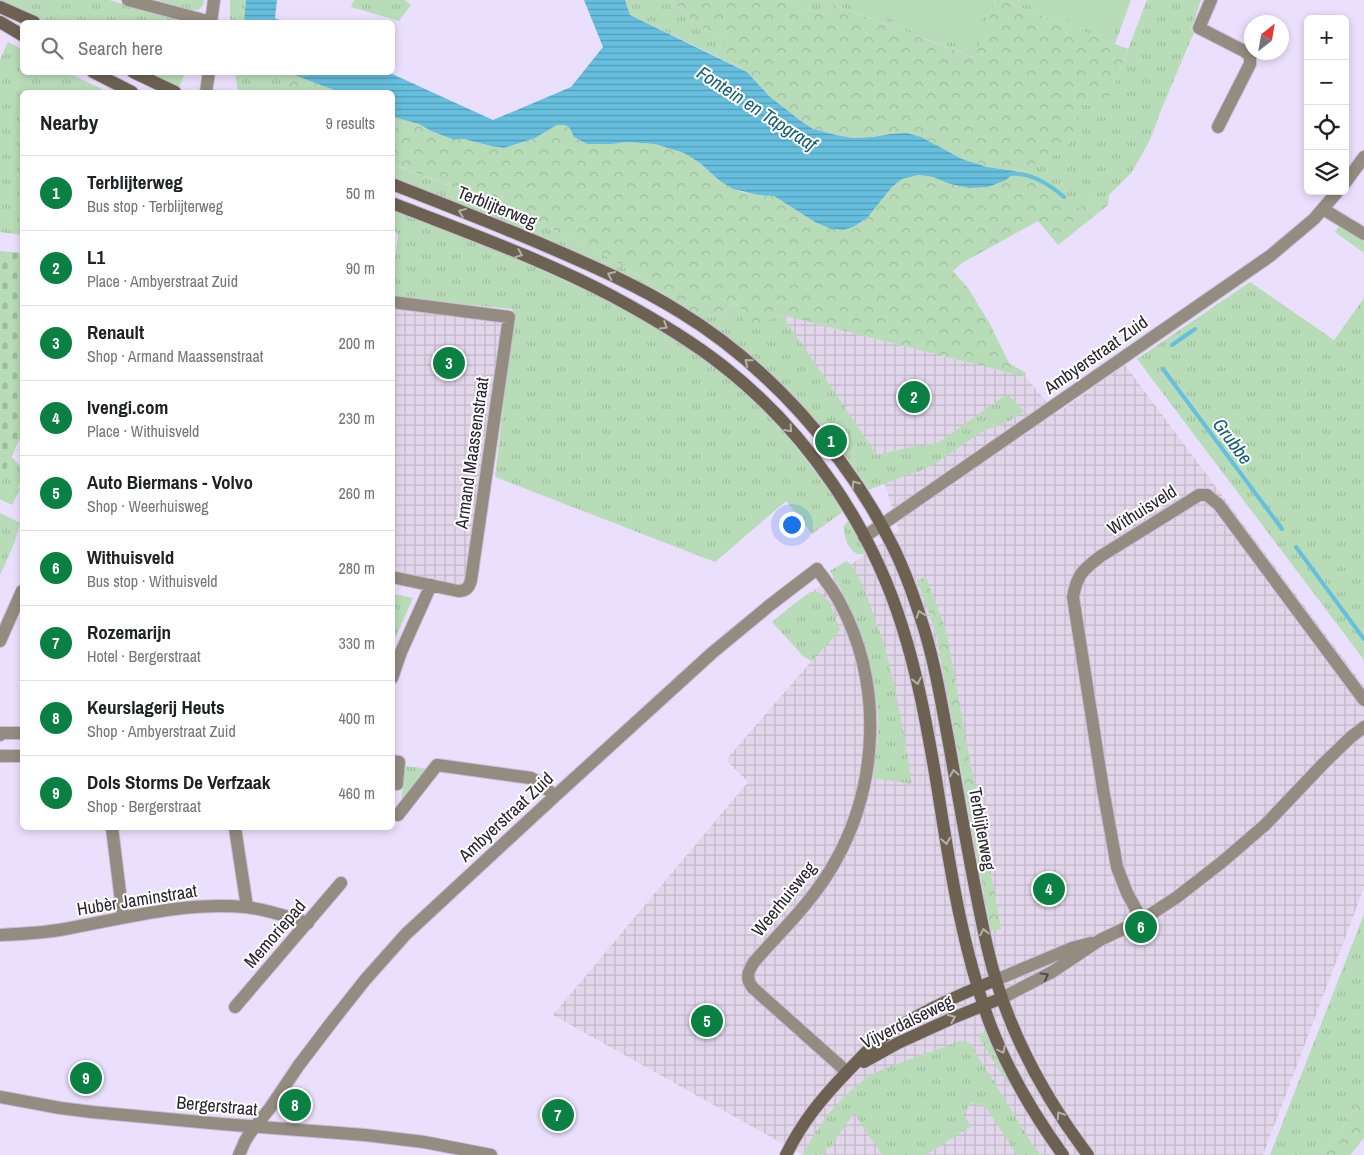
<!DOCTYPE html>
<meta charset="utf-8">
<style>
:root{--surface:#fff;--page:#f2f2f2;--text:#202124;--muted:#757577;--line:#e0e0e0;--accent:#0b8043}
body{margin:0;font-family:"Archivo Narrow",sans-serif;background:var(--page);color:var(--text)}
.controls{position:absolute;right:15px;top:15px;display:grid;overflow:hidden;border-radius:8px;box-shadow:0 2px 8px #0003}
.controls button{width:45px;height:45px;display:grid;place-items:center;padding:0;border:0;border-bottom:1px solid var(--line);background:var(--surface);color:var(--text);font:25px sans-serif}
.compass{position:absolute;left:1244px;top:15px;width:45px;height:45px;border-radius:50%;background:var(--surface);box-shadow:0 2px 8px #0003;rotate:31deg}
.you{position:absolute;left:791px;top:524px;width:18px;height:18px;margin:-12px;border:4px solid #fff;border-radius:50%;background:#1a73e8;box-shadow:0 0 0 8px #1a73e833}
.badge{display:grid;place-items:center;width:32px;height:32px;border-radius:50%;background:var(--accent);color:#fff;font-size:16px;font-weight:700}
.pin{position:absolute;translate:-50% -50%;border:2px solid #fff;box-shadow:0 1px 5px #0006}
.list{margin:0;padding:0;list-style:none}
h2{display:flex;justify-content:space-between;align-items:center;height:65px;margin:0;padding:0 20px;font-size:21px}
h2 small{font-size:16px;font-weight:400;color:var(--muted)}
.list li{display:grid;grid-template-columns:32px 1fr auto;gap:15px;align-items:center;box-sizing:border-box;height:75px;padding:0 20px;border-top:1px solid var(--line)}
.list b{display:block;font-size:19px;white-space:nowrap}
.list p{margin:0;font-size:16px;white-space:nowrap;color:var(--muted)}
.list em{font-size:16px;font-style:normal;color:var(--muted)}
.icon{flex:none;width:28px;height:28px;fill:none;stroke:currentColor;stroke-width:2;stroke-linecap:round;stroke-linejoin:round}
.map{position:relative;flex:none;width:1364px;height:1155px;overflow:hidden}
.search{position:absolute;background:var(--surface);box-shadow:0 2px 8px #0003;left:20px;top:20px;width:375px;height:55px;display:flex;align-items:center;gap:12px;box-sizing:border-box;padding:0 18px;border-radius:8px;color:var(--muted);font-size:19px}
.panel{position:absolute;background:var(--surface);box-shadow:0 2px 8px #0003;left:20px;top:90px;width:375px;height:740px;border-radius:8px}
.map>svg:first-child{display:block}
</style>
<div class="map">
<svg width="1364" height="1155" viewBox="0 0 1364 1155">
<defs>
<pattern id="industrial-grid" width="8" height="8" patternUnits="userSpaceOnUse" patternTransform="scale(1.25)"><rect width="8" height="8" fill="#e2d6ea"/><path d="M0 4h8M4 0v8" fill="none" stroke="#c2b8c9"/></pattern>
<pattern id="grass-tufts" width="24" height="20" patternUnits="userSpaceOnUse" patternTransform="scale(1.25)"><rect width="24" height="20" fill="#b8dcb8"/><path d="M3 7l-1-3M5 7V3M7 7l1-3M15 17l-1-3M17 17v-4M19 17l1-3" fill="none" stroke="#9ebd9e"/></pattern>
<pattern id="forest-crowns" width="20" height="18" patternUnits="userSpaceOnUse" patternTransform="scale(1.25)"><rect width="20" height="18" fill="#b8dcb8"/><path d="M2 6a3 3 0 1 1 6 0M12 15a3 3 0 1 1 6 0" fill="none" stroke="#9ebd9e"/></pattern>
<pattern id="cemetery-stones" width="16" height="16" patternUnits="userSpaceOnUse" patternTransform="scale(1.25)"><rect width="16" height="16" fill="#b8dcb8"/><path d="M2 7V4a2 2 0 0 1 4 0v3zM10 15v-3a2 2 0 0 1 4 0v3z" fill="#9ebd9e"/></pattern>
<pattern id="water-rules" width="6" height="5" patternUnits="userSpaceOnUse" patternTransform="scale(1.25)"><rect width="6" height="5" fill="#66bfde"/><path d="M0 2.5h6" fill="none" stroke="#549bb4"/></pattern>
</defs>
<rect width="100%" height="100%" fill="#eadffc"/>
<path fill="url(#industrial-grid)" d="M393 307 505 321 467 578 464 584 457 585 393 571Z
M782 315 1026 377 1056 414 1125 365 1364 686V888L1263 1155H803L553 1015 748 782 726 760 821 650 791 606 899 531 876 455Z"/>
<path fill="url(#grass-tufts)" d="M0 0H109L186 22H46L0 2Z
M157 0H204L203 5 199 10H187Z
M230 0H246L244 22H230Z
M354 0H404L411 5 399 21 351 7Z
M625 0H672L693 21 705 30 724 36 716 56 630 15Z
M784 0H995L976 58 832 4 826 16Z
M1002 0H1131L1115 44Z
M1147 0H1201L1191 29 1195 30 1161 110 1150 140 1132 172 1109 195 1089 201 1073 212 1016 171 1060 153 1077 104 1097 105 1105 109Z
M8 42 22 49V72L68 73 108 92H22V235L0 232V60Z
M289 72 295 75 285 92H238L235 73Z
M146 73H185L179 87Z
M392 164 512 211 590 246 649 283 699 321 716 315 740 303 747 328 782 315 877 455 906 448 938 443 1007 394 1024 411 1009 421 981 432 938 462 920 471 909 474 869 490 832 437 827 439 699 321 393 178Z
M392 208 518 259 593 293 656 325 688 346 744 391 770 415 824 482 844 511 812 534 786 501 715 562 495 477 514 313 512 309 398 298 393 296V274L398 236 393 226Z
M1339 226 1364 241V253L1335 232Z
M1250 282 1334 340 1364 298V660L1137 359Z
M7 452 22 468 21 479 18 488 20 489 12 505 0 499V466Z
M0 513 20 523 14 544 0 575Z
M849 520 867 553C852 560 843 538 844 526Z
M846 561C855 565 863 587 867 597 873 614 880 631 885 648 897 693 905 738 912 784L873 778C876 757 879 737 878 716 874 665 858 614 830 571Z
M810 592H818L829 601 840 630 812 661 804 657 772 622 789 608Z
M393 594 413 598 393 643 392 594Z
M406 766 429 769 401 801Z
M1364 914V1095L1322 1155H1270Z
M981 1033H987L1017 1095 998 1069 981 1041 979 1036Z
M960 1041 970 1043 1032 1144 1041 1155H1017L985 1106 980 1107 977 1103 973 1102 969 1105 967 1111 962 1112 971 1126 926 1155H882L854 1113 829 1149 827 1147 824 1155H803C817 1125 839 1098 866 1078 878 1070 892 1066 905 1061 924 1054 942 1048 960 1041Z"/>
<path fill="url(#forest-crowns)" d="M672 0H784L826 16 832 4 975 58 995 0H1002L1128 49 1105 110 1097 105 1077 104 1080 133 1060 153 1017 171 1047 183 1064 195 1073 211 1089 201 1109 195 1108 205 1058 245 1038 221 962 263 953 271 968 288 990 324 1009 363 1026 373V377L782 315 747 329 739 303 716 315 699 321 649 283 590 246 512 211 393 164 392 116 419 124 431 131 452 139H464L491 146 504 148 535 138 557 125H564L569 127 574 137 587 144H612L626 142 655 144 684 153 700 163 720 181 741 192 774 196 815 222 881 201 892 187 902 179 919 175 933 177 950 184 969 188 988 187 1016 171 987 167 962 159 941 149 890 134 873 137 854 138 836 135 813 129 801 121 769 96 747 72 716 56 724 36 705 30 693 21Z
M295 75 339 92H285Z
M926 577 946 630 1001 929 991 931 936 633 917 580Z
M1364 1095V1138L1350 1155H1322Z"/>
<path fill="url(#cemetery-stones)" d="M0 251 22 253V434L0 482Z"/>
<path fill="#b8dcb8" d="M850 0H989L971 49 849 4Z
M1021 0H1127L1113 37 1020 2Z"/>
<path fill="url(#water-rules)" d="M246 0H277L275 18 283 22H244Z
M584 0H625L630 15 747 72 769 96 801 121 813 129 836 135 854 138 873 137 890 134 907 133 921 137 962 159 987 167 1016 171 1006 180 988 187 969 188 950 184 933 177 919 175 902 179 892 187 867 218 853 227 843 230 829 228 815 222 774 196 759 195 733 189 720 181 700 163 684 153 655 144 626 142 612 144H587L574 137 569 127 564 125H557L535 138 504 148 491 146 464 139H452L431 131 419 124 394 117 393 116 392 92H339L289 73H390L493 120 571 87 603 47Z"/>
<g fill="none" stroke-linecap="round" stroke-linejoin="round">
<path stroke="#66bfde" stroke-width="4" d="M1010 174C1030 172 1049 184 1064 197
M1172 345 1195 329
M1163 369 1282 529
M1296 547 1364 639"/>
<g stroke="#c7bdd7" stroke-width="14">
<path id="minor" d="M128 0 211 22
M1211 0 1199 28 1244 51 1250 56V64L1218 127
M211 22 214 0
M206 92 209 72
M1323 209 1364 234
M392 302 509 317 471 580C469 588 466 591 458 591L392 577
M392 678 401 652 431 585
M0 735V733H22
M0 756H22
M392 761 399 762 397 784H392
M398 815 437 765 531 778 537 781 555 796
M112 828 123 917
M235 828 247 907
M1142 920 1127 893 1117 867 1103 789 1073 597C1077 574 1083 570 1101 556L1199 495H1207L1219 505 1364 700
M0 935C21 934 43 933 65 929 126 918 183 902 245 907 267 909 288 917 308 923
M996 980 1072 948 1091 943
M1002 998 1052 972 1100 940 1142 920 1177 897 1222 862 1265 825 1324 763 1351 737 1364 727
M235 1007 341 883
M239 1155 245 1141 250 1133 270 1108 299 1065 331 1023 365 980 406 934 555 796 712 653 770 605 817 569C825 580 834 591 840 603 883 683 879 784 835 862 814 900 782 930 754 962 748 971 745 979 753 988L847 1072"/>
</g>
<g stroke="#c7bdd7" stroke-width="14">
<path id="tertiary" d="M1345 183 1364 157
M864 537 1270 256 1314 219 1338 191
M0 641 22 591
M0 1097 60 1108 92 1112 222 1124 365 1135 424 1142 491 1155"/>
</g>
<g stroke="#c7bdd7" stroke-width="14">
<path id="secondary" d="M0 7 34 22
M0 22 22 35
M93 72 132 92
M133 72 175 92
M392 184C446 205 500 226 553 249 597 268 640 287 680 312 766 364 846 453 891 543 903 566 912 591 920 616 934 657 941 701 949 744 961 811 972 879 987 946 1004 1022 1041 1093 1088 1155
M392 203C466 232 542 259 612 296 651 317 689 339 723 366 806 431 871 526 902 626 918 676 927 727 936 779 949 861 961 945 990 1024 1008 1071 1034 1115 1063 1155
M864 1062 898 1043 955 1017 1002 998
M786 1155C802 1122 822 1098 847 1072 860 1059 871 1045 886 1035 920 1012 958 995 996 980"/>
</g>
<use href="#minor" stroke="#948b81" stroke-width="12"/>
<use href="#tertiary" stroke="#948b81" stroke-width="12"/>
<use href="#secondary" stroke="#6d6152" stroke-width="12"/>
</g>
<defs><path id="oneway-chevron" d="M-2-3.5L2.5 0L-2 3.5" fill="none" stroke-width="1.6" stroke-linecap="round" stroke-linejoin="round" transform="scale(1.25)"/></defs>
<g stroke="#b6b0a8">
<use href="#oneway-chevron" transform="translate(462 212) rotate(-158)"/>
<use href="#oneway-chevron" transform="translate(519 254) rotate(22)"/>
<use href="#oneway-chevron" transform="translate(611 275) rotate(-155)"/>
<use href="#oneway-chevron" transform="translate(664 326) rotate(32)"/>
<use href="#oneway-chevron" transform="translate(748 362) rotate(-140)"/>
<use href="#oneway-chevron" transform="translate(789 429) rotate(48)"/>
<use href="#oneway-chevron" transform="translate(855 484) rotate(-125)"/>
<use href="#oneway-chevron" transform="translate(920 614) rotate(-109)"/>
<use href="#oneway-chevron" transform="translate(917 681) rotate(78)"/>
<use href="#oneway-chevron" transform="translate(954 773) rotate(-100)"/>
<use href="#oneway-chevron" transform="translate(946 841) rotate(80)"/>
<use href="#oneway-chevron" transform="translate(984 932) rotate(-102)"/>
<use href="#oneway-chevron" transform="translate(952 1018) rotate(-24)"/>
<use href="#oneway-chevron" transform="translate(1002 1050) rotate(64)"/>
<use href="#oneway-chevron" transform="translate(1060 1115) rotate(-123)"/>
</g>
<use stroke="#4e484c" href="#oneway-chevron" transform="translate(1045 976) rotate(-29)"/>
<g text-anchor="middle" stroke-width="4" stroke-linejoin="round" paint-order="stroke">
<g font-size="18" fill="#28242f" stroke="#fff">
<text transform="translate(497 207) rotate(22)" y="6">Terblijterweg</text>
<text transform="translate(1096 355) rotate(-35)" y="6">Ambyerstraat Zuid</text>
<text transform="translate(472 453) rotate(-82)" y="6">Armand Maassenstraat</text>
<text transform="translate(1142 510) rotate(-32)" y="6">Withuisveld</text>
<text transform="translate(506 817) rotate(-43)" y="6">Ambyerstraat Zuid</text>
<text transform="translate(982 829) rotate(80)" y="6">Terblijterweg</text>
<text transform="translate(784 899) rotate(-51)" y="6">Weerhuisweg</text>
<text transform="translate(137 900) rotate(-9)" y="6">Hubèr Jaminstraat</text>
<text transform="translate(275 934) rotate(-49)" y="6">Memoriepad</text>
<text transform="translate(907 1022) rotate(-26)" y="6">Vijverdalseweg</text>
<text transform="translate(217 1106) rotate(5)" y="6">Bergerstraat</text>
</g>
<g font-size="19" font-style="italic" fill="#145d72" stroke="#fff">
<text transform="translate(757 108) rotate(33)" y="7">Fontein en Tapgraaf</text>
<text transform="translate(1233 441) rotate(53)" y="7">Grubbe</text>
</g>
</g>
</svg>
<div class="controls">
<button>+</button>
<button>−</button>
<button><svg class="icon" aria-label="locate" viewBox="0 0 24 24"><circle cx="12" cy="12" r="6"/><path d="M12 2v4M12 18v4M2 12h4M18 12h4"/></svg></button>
<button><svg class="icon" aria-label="layers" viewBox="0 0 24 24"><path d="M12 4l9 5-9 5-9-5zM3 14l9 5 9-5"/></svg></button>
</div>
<svg class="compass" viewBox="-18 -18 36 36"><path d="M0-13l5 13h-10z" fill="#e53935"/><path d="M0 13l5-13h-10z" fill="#757577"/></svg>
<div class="you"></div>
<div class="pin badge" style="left:831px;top:441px">1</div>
<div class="pin badge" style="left:914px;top:397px">2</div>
<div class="pin badge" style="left:449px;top:363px">3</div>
<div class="pin badge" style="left:1049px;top:889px">4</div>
<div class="pin badge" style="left:707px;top:1021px">5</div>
<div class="pin badge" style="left:1141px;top:927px">6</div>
<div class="pin badge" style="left:558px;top:1115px">7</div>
<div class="pin badge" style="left:295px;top:1105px">8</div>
<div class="pin badge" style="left:86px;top:1078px">9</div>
<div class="search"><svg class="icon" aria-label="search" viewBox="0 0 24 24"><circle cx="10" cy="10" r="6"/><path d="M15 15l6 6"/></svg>Search here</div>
<section class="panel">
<h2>Nearby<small>9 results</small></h2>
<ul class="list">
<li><span class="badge">1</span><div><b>Terblijterweg</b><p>Bus stop · Terblijterweg</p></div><em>50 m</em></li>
<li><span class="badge">2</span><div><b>L1</b><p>Place · Ambyerstraat Zuid</p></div><em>90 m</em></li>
<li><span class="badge">3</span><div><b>Renault</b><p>Shop · Armand Maassenstraat</p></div><em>200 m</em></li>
<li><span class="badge">4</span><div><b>Ivengi.com</b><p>Place · Withuisveld</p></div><em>230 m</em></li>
<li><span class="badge">5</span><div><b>Auto Biermans - Volvo</b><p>Shop · Weerhuisweg</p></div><em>260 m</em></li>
<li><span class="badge">6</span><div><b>Withuisveld</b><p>Bus stop · Withuisveld</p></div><em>280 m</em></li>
<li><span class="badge">7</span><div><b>Rozemarijn</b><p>Hotel · Bergerstraat</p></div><em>330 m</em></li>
<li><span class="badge">8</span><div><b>Keurslagerij Heuts</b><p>Shop · Ambyerstraat Zuid</p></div><em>400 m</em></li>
<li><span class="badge">9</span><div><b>Dols Storms De Verfzaak</b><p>Shop · Bergerstraat</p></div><em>460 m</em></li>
</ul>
</section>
</div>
